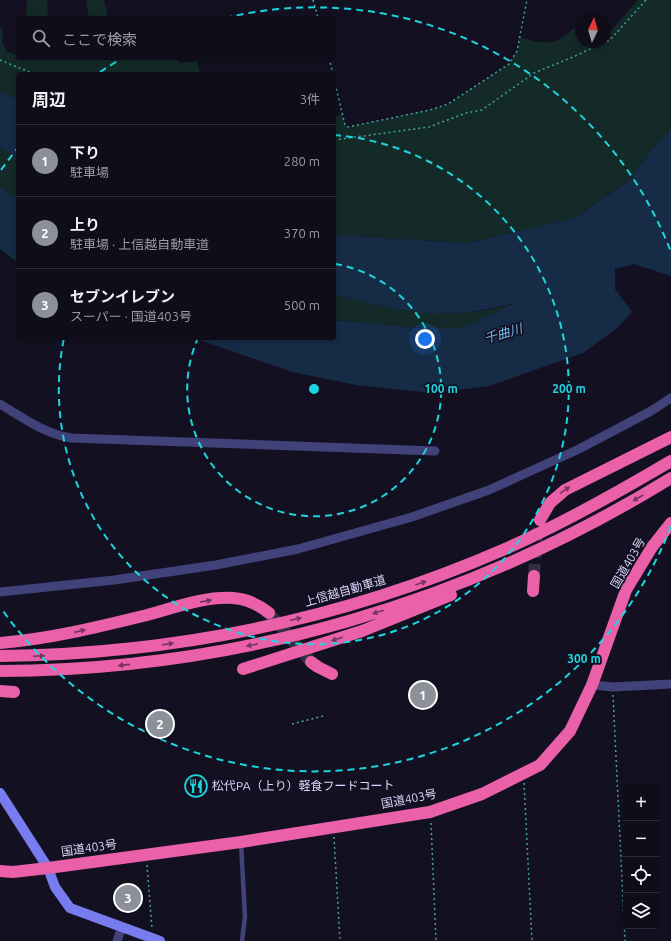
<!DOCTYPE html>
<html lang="ja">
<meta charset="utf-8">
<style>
:root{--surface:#0e0d19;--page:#171622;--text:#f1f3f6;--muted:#9b9ca2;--line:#2e2d38;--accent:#8c9099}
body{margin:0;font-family:Ubuntu,"Noto Sans JP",sans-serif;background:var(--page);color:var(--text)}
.controls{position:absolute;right:12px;bottom:12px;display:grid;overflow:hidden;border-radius:4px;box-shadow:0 2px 6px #0003}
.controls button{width:36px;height:36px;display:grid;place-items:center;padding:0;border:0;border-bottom:1px solid var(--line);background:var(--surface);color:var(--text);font:20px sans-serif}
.compass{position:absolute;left:575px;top:12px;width:36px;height:36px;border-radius:50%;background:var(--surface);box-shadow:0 2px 6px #0003;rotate:5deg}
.you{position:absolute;left:425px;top:339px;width:14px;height:14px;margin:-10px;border:3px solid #fff;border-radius:50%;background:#1a73e8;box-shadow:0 0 0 6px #1a73e833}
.badge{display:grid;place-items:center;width:26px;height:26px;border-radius:50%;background:var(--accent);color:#fff;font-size:13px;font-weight:700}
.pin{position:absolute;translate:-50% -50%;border:2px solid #fff;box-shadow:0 1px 4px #0006}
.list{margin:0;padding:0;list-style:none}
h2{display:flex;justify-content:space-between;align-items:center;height:52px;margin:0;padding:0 16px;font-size:17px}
h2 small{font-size:13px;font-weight:400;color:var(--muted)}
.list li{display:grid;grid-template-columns:26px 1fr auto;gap:12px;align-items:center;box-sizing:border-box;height:72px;padding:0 16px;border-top:1px solid var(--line)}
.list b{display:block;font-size:15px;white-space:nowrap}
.list p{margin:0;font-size:13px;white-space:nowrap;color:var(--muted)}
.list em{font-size:13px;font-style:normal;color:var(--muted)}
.icon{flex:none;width:22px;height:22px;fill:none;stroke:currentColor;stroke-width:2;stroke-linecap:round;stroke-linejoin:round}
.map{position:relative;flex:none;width:671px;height:941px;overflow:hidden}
.search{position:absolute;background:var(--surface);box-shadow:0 2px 6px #0003;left:16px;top:16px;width:320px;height:44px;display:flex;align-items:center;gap:10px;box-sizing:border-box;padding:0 14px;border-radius:4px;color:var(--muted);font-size:15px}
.panel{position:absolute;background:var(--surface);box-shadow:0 2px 6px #0003;left:16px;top:72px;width:320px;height:268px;border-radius:4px}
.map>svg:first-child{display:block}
</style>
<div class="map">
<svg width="671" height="941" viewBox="0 0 671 941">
<rect width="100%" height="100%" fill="#131121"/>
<path fill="#142a28" d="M27 0H47L48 18H26Z
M86 0H104L108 18H89Z
M638 0H671V130L651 150 630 180 575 218 467 243 334 235V116L342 115 345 125 348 127 429 110 448 104 509 64 517 51 520 37C551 47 557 44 581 22V42H605V34L607 35Z
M3 28 2 42 7 52 18 55V58H177L180 63 197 61 200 74H18V100L0 91V29Z
M0 147 18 158V201L0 185Z
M334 294C376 306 420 315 464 313 481 312 498 307 515 304L461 328H423L334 320Z"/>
<path fill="#162b46" d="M0 91 18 100V158L0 147Z
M671 130V276L634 264 615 269V289L632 312 616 329 583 353 489 386 432 393 356 385 292 372 194 338H334V320L423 328H461L513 304C497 306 481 311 465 313 421 316 375 306 334 294V235L467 243 575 218 630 180 651 150Z
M0 185 18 201V263L0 249Z"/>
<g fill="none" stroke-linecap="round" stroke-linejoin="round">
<path stroke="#312f42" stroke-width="12" stroke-dasharray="12 6" stroke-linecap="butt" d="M534 576 536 541 540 520
M269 613 311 662"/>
<path stroke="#3ea69b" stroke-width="1.5" stroke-dasharray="2 3" stroke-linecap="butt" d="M313 0 318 18
M329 58 333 74
M0 60 34 74
M334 79 345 125 348 127 430 110 448 104 509 64 517 51 527 0
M334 140 429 127 466 113 482 110 534 73 573 57 610 40 646 0
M613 695 625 941
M292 724 323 716
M524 783 532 941
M431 823 436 941
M334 837 340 941
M147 865 152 929"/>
<path stroke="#41427a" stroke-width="4.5" d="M241 843 245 917 242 941"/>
<path stroke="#41427a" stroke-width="9" d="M0 404C23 418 45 434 71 438L435 451
M0 592 114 580 216 565 298 549 412 517 489 490 579 449 651 411 671 398
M592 685 613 687 671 684
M117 941 122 927"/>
<path stroke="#797cee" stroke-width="10" d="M0 793 48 868 55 887 70 908 160 941"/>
<path stroke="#ea60a9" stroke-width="12" d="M540 520 550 503 565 490 671 437
M533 591 534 576
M0 643C50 639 98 627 147 615 173 608 206 596 233 598 247 599 258 604 269 613
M0 656C174 654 345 619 505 549 562 524 617 493 671 461
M311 662 318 667 332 674
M243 669 362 631 451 595
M0 671C238 670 468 603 671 478
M0 691 14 692
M0 871 13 872 48 868 241 842 430 812 482 794 540 765 570 731 592 685 626 590 652 547 671 523"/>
</g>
<defs><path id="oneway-solid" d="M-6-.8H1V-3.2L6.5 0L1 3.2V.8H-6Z"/></defs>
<g fill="#74355e">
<use href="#oneway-solid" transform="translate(565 490) rotate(-34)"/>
<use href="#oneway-solid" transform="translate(638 498) rotate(150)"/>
<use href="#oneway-solid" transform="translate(421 583) rotate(-19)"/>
<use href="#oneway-solid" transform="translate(206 601) rotate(-11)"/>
<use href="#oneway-solid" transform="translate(378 612) rotate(163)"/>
<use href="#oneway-solid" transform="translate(296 619) rotate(-13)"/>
<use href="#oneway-solid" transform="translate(80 631) rotate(-13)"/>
<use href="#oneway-solid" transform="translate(337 639) rotate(162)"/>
<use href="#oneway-solid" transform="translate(168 644) rotate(-8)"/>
<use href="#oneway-solid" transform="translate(252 645) rotate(169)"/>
<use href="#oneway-solid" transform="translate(39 656) rotate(-2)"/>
<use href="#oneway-solid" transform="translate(124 665) rotate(174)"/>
</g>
<g fill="none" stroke="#1dd5df" stroke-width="2" stroke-dasharray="7 5">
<path d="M335 264A127 127 0 1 1 198 338"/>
<path d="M334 135A255 255 0 1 1 64 338"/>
<path d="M671 526A382 382 0 0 1 1 608M1 170A382 382 0 0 1 17 149M100 72A382 382 0 0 1 123 58M225 18A382 382 0 0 1 671 252"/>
</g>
<defs>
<g id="restaurant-ring" transform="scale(1.15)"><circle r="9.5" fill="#131121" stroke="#1dd5df" stroke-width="1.5"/><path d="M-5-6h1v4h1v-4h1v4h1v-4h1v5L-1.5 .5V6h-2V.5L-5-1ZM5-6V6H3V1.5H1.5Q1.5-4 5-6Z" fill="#1dd5df"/></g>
</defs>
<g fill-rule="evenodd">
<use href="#restaurant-ring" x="196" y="786"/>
</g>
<g text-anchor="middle" stroke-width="3.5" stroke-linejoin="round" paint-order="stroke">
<g font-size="12" fill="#d8d6fa" stroke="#131121">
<text transform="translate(628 563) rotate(-60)" y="4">国道403号</text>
<text transform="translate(345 591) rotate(-16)" y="4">上信越自動車道</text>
<text transform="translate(409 799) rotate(-11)" y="4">国道403号</text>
<text transform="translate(89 848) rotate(-8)" y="4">国道403号</text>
</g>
<g font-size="12" fill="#d8d6fa" stroke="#131121" text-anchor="start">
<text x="212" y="790">松代PA（上り）軽食フードコート</text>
</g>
<g font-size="13" font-style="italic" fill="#71b9ed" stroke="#131121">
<text transform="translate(503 333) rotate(-17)" y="5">千曲川</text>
</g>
</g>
<circle cx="314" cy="389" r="6" fill="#1dd5df" stroke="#131121" stroke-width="2"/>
<g font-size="12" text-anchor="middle" font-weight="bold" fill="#1dd5df" stroke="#131121" stroke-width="3.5" stroke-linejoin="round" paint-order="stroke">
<text x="441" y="393">100 m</text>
<text x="569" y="393">200 m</text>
<text x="584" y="663">300 m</text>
</g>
</svg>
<div class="controls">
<button>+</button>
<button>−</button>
<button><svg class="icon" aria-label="locate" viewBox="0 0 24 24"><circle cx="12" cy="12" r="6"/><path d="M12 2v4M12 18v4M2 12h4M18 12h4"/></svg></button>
<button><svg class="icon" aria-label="layers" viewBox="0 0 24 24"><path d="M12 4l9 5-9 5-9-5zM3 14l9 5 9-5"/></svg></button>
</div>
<svg class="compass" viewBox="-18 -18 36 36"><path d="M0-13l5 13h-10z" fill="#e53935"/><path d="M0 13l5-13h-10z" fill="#9b9ca2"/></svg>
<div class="you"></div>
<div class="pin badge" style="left:423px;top:695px">1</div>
<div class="pin badge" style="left:160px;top:724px">2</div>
<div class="pin badge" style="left:128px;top:898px">3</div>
<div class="search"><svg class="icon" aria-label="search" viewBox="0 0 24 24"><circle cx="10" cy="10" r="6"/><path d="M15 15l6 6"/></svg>ここで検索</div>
<section class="panel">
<h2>周辺<small>3件</small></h2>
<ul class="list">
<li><span class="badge">1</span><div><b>下り</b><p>駐車場</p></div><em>280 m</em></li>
<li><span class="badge">2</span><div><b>上り</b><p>駐車場 · 上信越自動車道</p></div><em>370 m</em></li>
<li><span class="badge">3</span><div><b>セブンイレブン</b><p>スーパー · 国道403号</p></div><em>500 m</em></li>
</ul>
</section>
</div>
